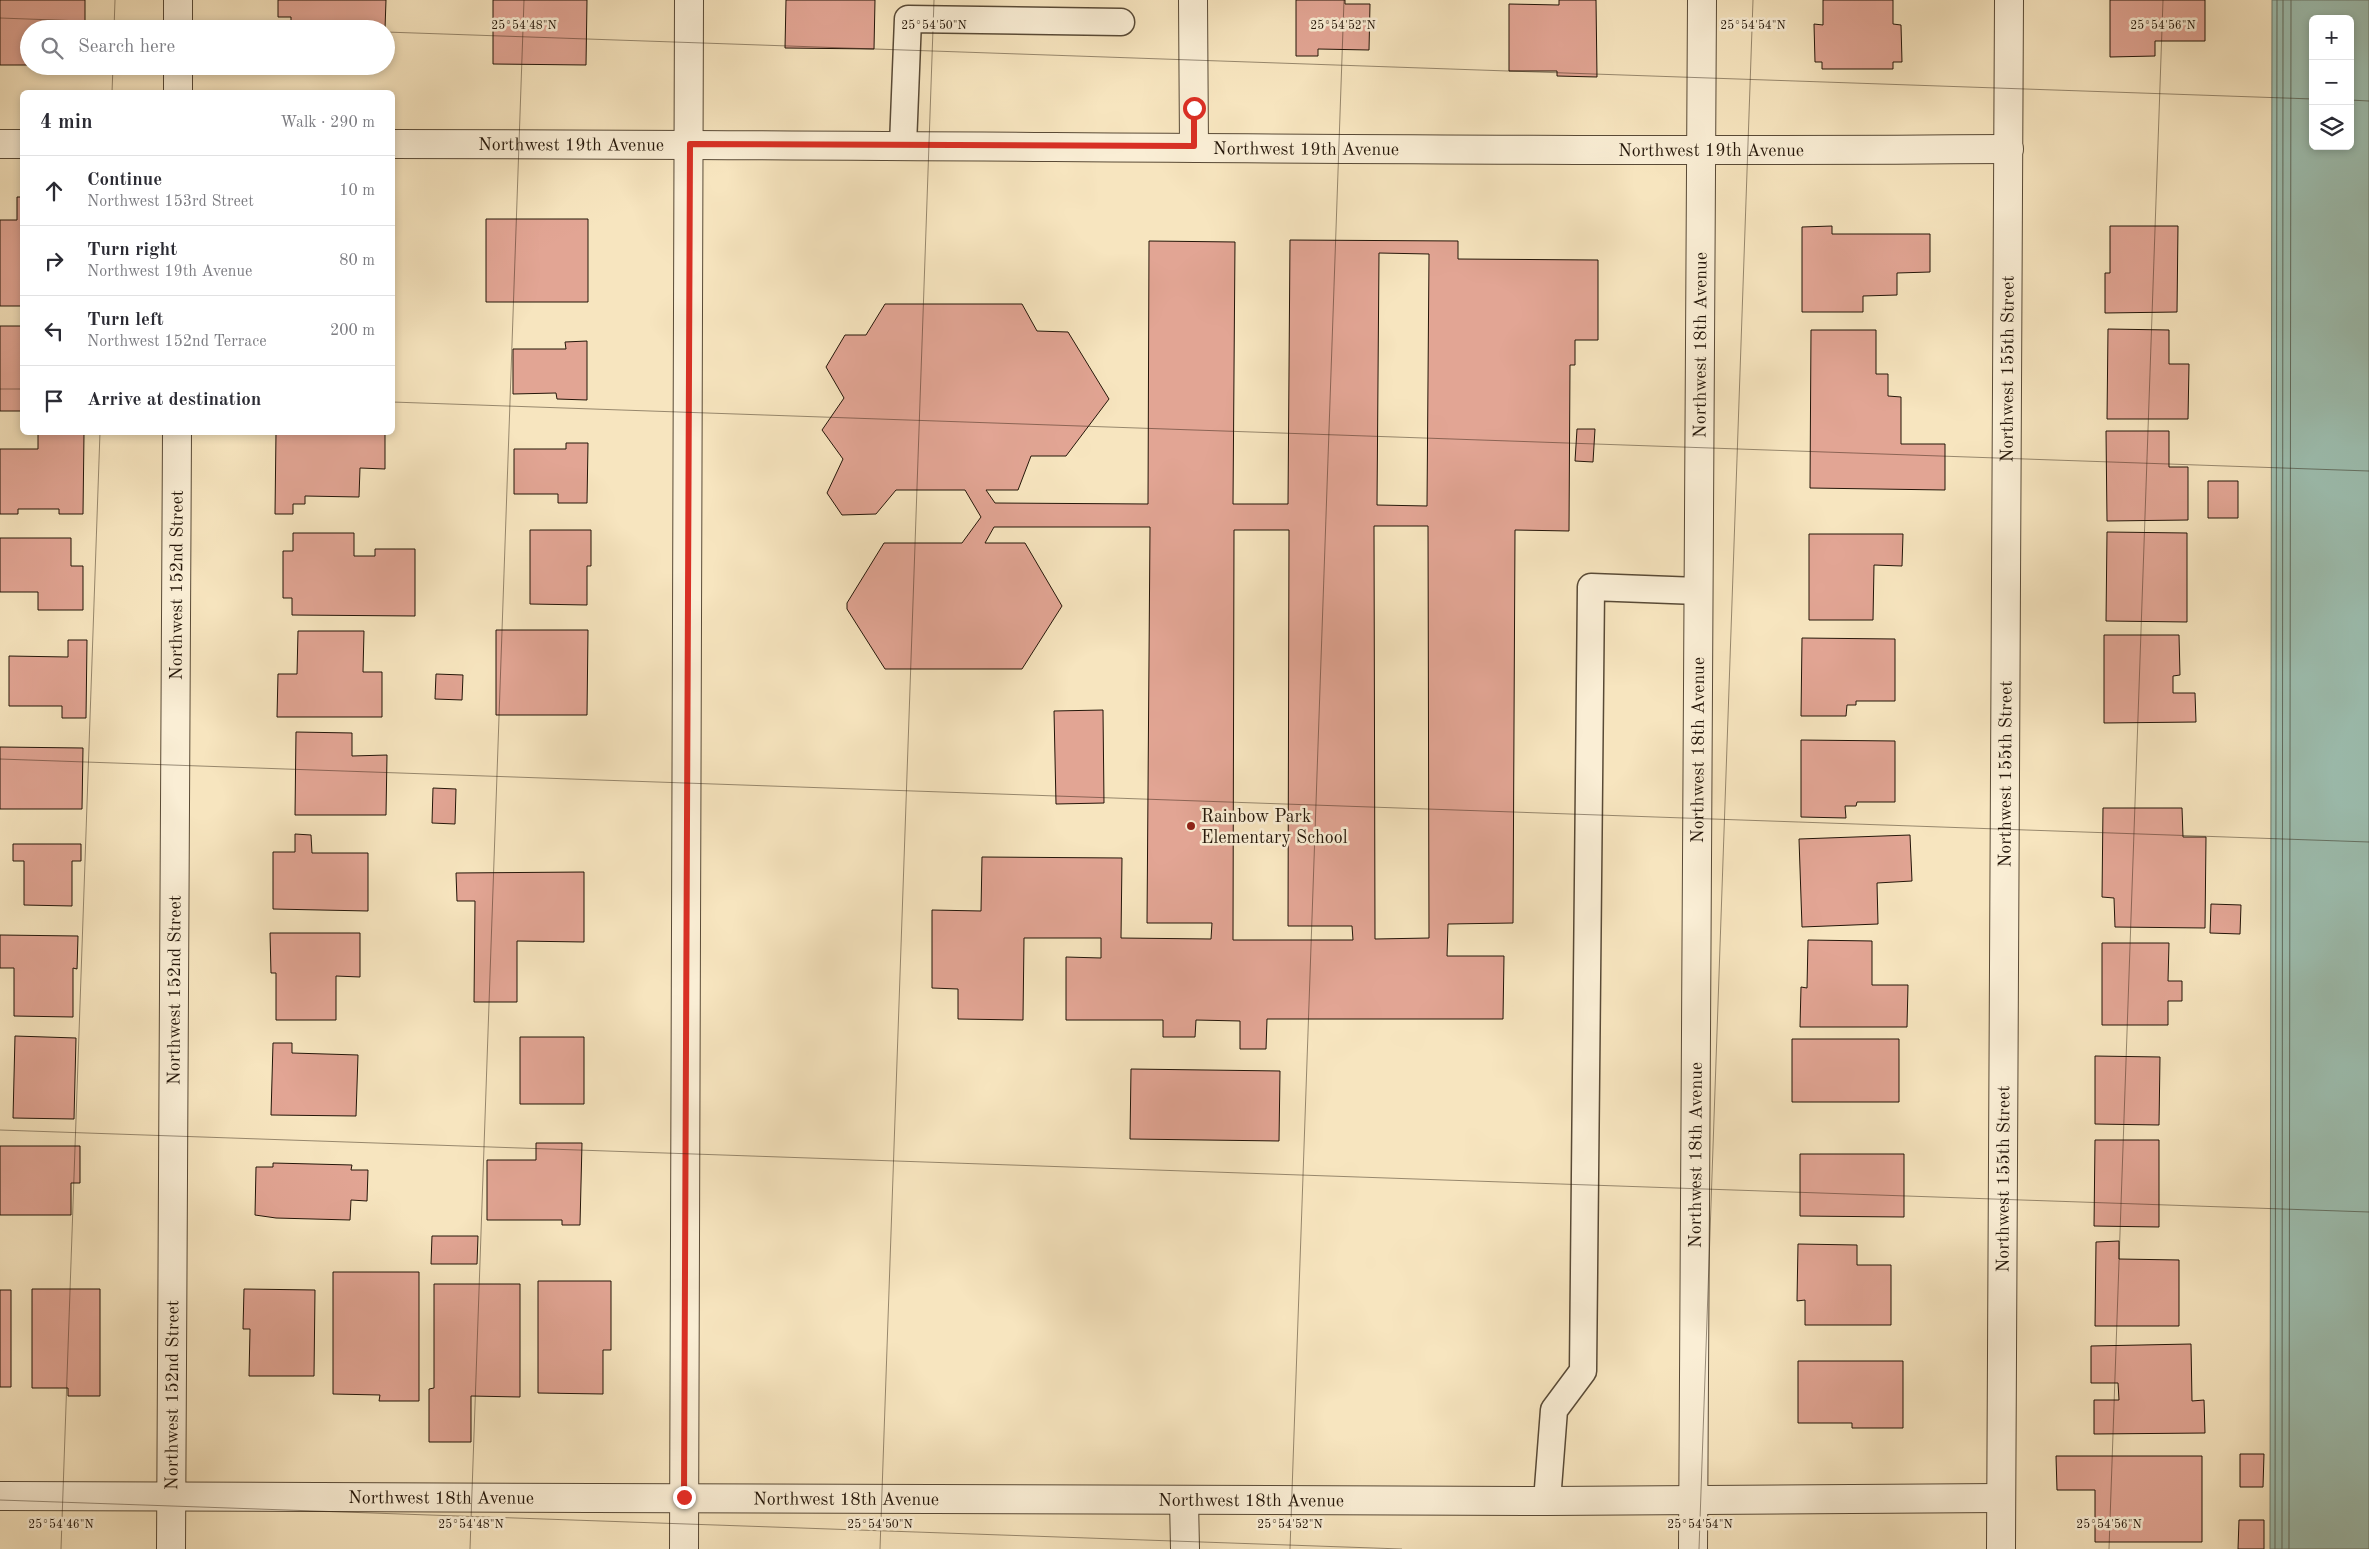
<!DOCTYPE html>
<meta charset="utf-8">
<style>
:root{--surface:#fff;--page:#f7f7f7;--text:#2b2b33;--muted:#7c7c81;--line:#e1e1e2}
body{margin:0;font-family:"Old Standard TT",serif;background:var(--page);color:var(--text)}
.controls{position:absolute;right:15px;top:15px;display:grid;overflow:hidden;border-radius:8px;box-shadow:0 2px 8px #0003}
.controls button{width:45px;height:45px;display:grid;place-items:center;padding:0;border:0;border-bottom:1px solid var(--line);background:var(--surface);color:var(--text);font:25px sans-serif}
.stop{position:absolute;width:15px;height:15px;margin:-11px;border:4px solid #d93025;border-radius:50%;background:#fff}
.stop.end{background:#d93025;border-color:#fff;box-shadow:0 1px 5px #0008}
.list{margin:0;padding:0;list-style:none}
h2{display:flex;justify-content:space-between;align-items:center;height:65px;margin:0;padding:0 20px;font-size:21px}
h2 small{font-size:16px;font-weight:400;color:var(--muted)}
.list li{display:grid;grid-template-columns:32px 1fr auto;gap:15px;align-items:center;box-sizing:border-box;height:70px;padding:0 20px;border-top:1px solid var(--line)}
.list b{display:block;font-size:19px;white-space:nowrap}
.list p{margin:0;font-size:16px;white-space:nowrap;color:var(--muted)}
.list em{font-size:16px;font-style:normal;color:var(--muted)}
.icon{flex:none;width:28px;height:28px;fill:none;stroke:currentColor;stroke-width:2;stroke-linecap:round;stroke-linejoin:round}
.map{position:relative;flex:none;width:2369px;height:1549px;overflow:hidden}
.search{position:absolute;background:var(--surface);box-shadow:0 2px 8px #0003;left:20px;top:20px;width:375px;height:55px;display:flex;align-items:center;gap:12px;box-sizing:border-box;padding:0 18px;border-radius:28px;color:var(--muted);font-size:19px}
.panel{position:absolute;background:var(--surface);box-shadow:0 2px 8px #0003;left:20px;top:90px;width:375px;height:345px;border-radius:8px}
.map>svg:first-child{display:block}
</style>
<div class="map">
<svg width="2369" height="1549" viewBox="0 0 2369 1549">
<rect width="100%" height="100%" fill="#f7e5bf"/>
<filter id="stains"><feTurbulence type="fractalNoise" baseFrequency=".004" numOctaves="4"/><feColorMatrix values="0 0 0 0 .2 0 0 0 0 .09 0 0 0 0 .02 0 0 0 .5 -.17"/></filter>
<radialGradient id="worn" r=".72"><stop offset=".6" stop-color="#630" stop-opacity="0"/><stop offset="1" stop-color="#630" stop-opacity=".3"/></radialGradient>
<path fill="#9dbfb1" stroke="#6d7b6e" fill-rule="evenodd" d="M2272 0H2369V1549H2270ZM2313 19H2350V146H2313Z"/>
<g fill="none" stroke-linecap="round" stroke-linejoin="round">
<path stroke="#606a5d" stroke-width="1" d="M2275 1549 2277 0
M2282 1549 2283 0
M2289 1549 2291 0"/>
</g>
<path fill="#e2a594" stroke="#241609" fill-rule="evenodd" d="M0 0H85V22H63V29H29V65H0Z
M278 0H386L385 29H291V17H278Z
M493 0H587L586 65 493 64Z
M786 0H875L874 49 785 48Z
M1296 0H1345V4H1370L1369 50 1318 49V56H1296Z
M1559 0H1596L1597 77 1557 76V71H1509V4L1559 5Z
M1823 0H1893V24L1901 25 1902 62H1893V69H1822V62H1815L1814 24 1823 25Z
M2110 0H2205V41H2155V56L2110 57Z
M341 66V67H290V66Z
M17 197H22V306H0V220H17Z
M486 219H588V302H486Z
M1832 226V234H1930V272L1897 273V295L1863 296V312H1802V227Z
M2110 226H2178L2177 312 2105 313V273H2110Z
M1290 240 1458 241V259L1598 260V340H1575V365H1570L1569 531 1515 530 1513 923 1448 924 1447 956H1504L1503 1019H1267L1266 1049H1240V1021L1196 1020 1195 1037H1163V1020H1066V957L1101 958V938H1024L1023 1020 958 1019V989L932 988V910L981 911 982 857 1122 858 1121 938 1211 939 1212 923H1147L1150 527H994L985 543H1025L1062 606 1022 669H885L847 609V603L884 543H962L981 517 965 490H896L876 514 842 515 827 493 843 459 822 430 844 398 826 367 845 335H866L885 304H1022L1037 331 1068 332 1109 399 1066 456H1031L1018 490H986L995 503 1148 504 1149 241 1235 242 1233 504H1288ZM1379 253 1429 254 1427 506 1377 505ZM1374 526H1428L1429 938 1375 939ZM1234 530H1289L1288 926H1352L1353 940H1233Z
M0 326H22V411H0Z
M2108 329 2169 330V364H2189L2188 419H2107Z
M1811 330H1876V374H1888V396L1901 397V444H1945V490L1810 488Z
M587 341V400L557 399 556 393 513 394V349H566L565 342Z
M1577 429H1595L1593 462 1575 461Z
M2106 431H2169V467H2188V520L2107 521Z
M38 432 84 433 83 514H59V509H18V514H0V449H38Z
M276 432H385V469L360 468 359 497 305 496V504H293V514H275Z
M566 443H588L587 503H558V494H514V449H566Z
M2208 481H2238V518H2208Z
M530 530H591V566H587V605L530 604Z
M2107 532 2187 533V622L2106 621Z
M293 533H354V556H375V549H415V616L292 615V598H283V551H293Z
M1809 534H1903L1902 566 1874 565 1873 620H1809Z
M0 538H71V566H83V610H38V592H0Z
M496 630H588L587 715H496Z
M298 631H364L363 672H382V717H277L278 674H297Z
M2104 635H2179L2180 675 2173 676V693H2195L2196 722 2104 723Z
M1802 638 1895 639V701H1856V705H1847L1846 716H1801Z
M68 640H87L86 718H62V706H9V656L68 657Z
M436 674 463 675 462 700 435 699Z
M1103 710 1104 803 1056 804 1054 711Z
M296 732 352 733V756L387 755 386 815H295Z
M1801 740 1895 741V802H1857L1856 806H1845L1846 818 1801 817Z
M0 747 83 748 82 809H0Z
M433 788 456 789 455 824 432 823Z
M2103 808H2182L2183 837H2206L2205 928 2115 927 2114 898 2102 897Z
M295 834 311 835 312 853H368V911L273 909V852H295Z
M1910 835 1912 881 1877 883 1878 924 1802 927 1799 839Z
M13 844H81V861H72V906L24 905V861H13Z
M584 872V942L517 941V1002H474L475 901H457L456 873Z
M2211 904 2241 905 2240 934 2210 933Z
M270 933H360V977L336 976V1020H276V973H271Z
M0 935 78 936 77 969 73 968V1017L14 1016V968H0Z
M1808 940 1872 941V985H1908L1907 1027H1800L1801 987 1807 988Z
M2102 943H2169L2168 981H2182V1001H2168V1025H2102Z
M15 1036 76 1038 74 1119 13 1118Z
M520 1037H584V1104H520Z
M1792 1039H1899V1102H1792Z
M273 1043H292V1053L358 1055 356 1116 271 1115Z
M2095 1056 2160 1057 2159 1125 2095 1124Z
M1131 1069 1280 1071 1279 1141 1130 1139Z
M2095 1140H2159V1227L2094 1226Z
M536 1143H582L580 1225H562V1220H487V1160H536Z
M0 1146H80V1183H71V1215H0Z
M1800 1154H1904V1217L1800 1216Z
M273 1163 352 1165 351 1170H368L367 1201 351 1200 350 1220 276 1218 255 1215 256 1167H273Z
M432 1236H478L477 1264H431Z
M2119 1241V1259L2179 1260V1326H2095L2096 1242Z
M1798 1244 1857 1245V1265H1891V1325H1805V1300L1797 1301Z
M333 1272H419V1401H379L380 1395 333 1394Z
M538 1281H611V1350H603V1394L538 1393Z
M434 1284H520V1397L471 1396V1442H429V1389L434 1388Z
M32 1289H100V1396H68V1388H32Z
M244 1289 315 1290 314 1376H249L250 1329H243Z
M0 1290H11V1387H0Z
M2191 1344 2192 1401 2204 1400 2205 1433 2094 1434V1400H2119L2118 1383H2091V1346Z
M1798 1361H1903V1428H1852V1423H1798Z
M2240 1454H2264L2263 1487H2240Z
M2056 1456H2202V1542H2095V1490H2057Z
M2239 1520H2264V1549H2238Z"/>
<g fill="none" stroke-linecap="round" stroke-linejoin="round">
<g stroke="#594a36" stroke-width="29">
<path id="service" d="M903 145 908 19 1121 22
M1547 1501 1554 1410 1583 1371 1591 587 1698 591"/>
</g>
<g stroke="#594a36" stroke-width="30">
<g id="minor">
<path d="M1193 0 1194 146"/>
<path d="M178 29V0"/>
<path d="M178 92V66"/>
<path d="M0 144H22"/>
<path id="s1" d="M392 144C931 144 1470 153 2009 149"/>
<path id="s2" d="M0 1496 1547 1501 2001 1498"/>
<path d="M1184 1500 1185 1549"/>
<path id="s3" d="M171 1549 177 432"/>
<path d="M684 1549 689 0"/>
<path id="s4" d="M1693 1549 1702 0"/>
<path id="s5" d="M2001 1549 2009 0"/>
</g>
</g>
<use href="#service" stroke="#faeed5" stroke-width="26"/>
<use href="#minor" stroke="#faeed5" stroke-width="28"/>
</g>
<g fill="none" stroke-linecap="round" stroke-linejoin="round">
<path stroke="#d93025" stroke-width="6" d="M684 1497 690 144 1194 146V108"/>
</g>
<path fill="none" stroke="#241609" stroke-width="1" stroke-opacity="0.45" d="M0 18 301 29M114 29 115 0M386 32 2313 99M112 92 113 66M2350 100 2369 101M0 389H22M392 402 2369 471M0 759 2369 842M0 1130 2369 1212M0 1500 1402 1549M61 1549 100 432M470 1549 524 0M880 1549 934 0M1290 1549 1344 0M1699 1549 1753 0M2109 1549 2163 0"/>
<circle fill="#8f2418" stroke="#faeed5" stroke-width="2" cx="1191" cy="826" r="5"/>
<g text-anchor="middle" stroke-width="5" stroke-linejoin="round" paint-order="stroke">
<g font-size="18" fill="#241609" stroke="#faeed5">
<text dy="6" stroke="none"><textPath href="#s1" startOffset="179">Northwest 19th Avenue</textPath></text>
<text dy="6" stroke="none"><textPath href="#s1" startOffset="914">Northwest 19th Avenue</textPath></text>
<text dy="6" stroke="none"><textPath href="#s1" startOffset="1319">Northwest 19th Avenue</textPath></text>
<text dy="6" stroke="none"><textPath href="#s4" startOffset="1204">Northwest 18th Avenue</textPath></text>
<text dy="6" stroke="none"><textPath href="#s5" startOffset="1180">Northwest 155th Street</textPath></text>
<text dy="6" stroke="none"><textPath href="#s3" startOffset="964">Northwest 152nd Street</textPath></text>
<text dy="6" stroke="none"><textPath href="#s4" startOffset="799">Northwest 18th Avenue</textPath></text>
<text dy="6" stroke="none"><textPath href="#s5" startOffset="775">Northwest 155th Street</textPath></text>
<text dy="6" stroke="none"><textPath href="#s3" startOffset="559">Northwest 152nd Street</textPath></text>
<text dy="6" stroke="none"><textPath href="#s4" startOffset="394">Northwest 18th Avenue</textPath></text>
<text dy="6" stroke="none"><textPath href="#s5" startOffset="370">Northwest 155th Street</textPath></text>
<text dy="6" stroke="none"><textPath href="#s3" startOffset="154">Northwest 152nd Street</textPath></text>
<text dy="6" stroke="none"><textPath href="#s2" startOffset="441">Northwest 18th Avenue</textPath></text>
<text dy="6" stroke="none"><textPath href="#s2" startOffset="846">Northwest 18th Avenue</textPath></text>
<text dy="6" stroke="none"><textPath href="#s2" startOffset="1251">Northwest 18th Avenue</textPath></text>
</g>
<g font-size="18" fill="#241609" stroke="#faeed5" text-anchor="start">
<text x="1201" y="822">Rainbow Park<tspan x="1201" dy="21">Elementary School</tspan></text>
</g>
</g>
<g font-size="12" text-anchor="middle" fill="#241609" stroke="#faeed5" stroke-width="5" stroke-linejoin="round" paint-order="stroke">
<text x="524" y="29">25°54'48"N</text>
<text x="934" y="29">25°54'50"N</text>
<text x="1343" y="29">25°54'52"N</text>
<text x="1753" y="29">25°54'54"N</text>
<text x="2163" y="29">25°54'56"N</text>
<text x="61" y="1528">25°54'46"N</text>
<text x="471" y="1528">25°54'48"N</text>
<text x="880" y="1528">25°54'50"N</text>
<text x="1290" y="1528">25°54'52"N</text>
<text x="1700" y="1528">25°54'54"N</text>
<text x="2109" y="1528">25°54'56"N</text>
</g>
<rect width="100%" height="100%" filter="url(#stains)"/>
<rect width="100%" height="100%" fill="url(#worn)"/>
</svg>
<div class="controls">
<button>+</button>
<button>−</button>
<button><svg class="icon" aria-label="layers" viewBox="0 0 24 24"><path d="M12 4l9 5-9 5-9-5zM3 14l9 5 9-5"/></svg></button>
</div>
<div class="stop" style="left:1194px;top:108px"></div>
<div class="stop end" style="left:684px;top:1497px"></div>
<div class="search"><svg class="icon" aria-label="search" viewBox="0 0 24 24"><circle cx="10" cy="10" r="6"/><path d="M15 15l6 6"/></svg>Search here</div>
<section class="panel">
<h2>4 min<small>Walk · 290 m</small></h2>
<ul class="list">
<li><svg class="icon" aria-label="ahead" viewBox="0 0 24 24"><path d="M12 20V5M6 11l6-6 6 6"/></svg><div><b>Continue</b><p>Northwest 153rd Street</p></div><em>10 m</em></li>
<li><svg class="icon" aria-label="right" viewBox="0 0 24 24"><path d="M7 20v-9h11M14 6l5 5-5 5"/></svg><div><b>Turn right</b><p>Northwest 19th Avenue</p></div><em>80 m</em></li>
<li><svg class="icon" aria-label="left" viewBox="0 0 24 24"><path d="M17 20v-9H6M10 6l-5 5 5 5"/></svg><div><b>Turn left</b><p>Northwest 152nd Terrace</p></div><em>200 m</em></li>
<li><svg class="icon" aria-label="arrive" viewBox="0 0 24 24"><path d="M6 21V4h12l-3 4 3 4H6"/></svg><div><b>Arrive at destination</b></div></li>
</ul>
</section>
</div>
